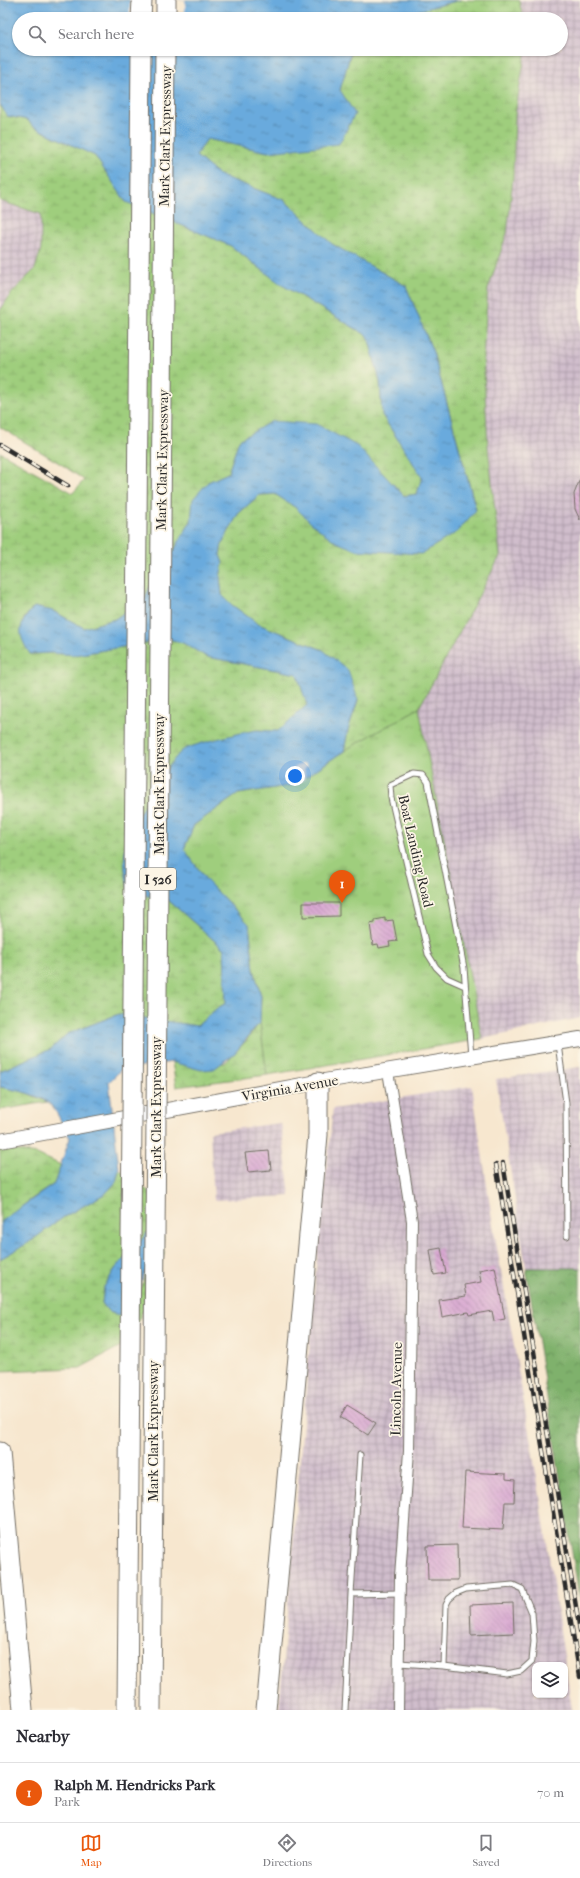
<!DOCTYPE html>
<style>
:root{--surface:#fff;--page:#f7f7f7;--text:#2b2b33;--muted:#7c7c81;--line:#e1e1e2;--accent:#ea580c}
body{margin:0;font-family:"IM FELL French Canon",serif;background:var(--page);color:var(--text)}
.controls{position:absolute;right:12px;bottom:12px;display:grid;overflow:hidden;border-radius:8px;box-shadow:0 1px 3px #0004}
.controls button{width:36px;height:36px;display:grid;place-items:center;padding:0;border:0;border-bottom:1px solid var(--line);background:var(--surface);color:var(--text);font:20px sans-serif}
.you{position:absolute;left:295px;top:776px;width:14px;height:14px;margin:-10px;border:3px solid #fff;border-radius:50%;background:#1a73e8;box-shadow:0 0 0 6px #1a73e833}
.badge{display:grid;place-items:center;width:26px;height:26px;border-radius:50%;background:var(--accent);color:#fff;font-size:13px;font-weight:700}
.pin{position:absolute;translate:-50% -33px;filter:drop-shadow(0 1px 2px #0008)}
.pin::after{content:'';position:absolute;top:21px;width:14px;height:12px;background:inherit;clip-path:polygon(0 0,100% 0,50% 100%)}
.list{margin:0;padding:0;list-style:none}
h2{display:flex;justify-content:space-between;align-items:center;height:52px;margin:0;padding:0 16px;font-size:17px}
h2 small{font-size:13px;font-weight:400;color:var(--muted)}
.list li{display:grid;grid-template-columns:26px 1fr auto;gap:12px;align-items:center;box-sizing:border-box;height:60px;padding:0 16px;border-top:1px solid var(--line)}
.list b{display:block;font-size:15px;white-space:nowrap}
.list p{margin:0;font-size:13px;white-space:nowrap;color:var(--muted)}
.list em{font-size:13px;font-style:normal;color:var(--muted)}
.icon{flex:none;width:22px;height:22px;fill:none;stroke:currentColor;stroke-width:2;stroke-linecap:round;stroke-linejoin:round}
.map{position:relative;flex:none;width:580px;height:1710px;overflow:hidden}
.search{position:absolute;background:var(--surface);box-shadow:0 1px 3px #0004;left:12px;right:12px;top:12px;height:44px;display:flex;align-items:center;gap:10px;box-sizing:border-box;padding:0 14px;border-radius:22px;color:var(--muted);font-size:15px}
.sheet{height:112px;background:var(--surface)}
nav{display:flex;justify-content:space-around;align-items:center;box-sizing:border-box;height:56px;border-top:1px solid var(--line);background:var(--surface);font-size:11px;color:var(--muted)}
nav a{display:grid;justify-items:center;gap:2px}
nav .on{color:var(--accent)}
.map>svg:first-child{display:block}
</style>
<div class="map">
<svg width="580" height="1710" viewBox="0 0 580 1710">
<defs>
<pattern id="industrial-grid" width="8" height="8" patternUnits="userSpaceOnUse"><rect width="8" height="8" fill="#d0bdcc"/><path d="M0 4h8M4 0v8" fill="none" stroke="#a99aa6"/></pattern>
<pattern id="forest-crowns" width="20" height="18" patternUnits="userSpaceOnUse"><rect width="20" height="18" fill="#7fb16c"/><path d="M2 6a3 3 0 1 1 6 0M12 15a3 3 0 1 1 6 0" fill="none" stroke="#689059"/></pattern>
<pattern id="wetland-marsh" width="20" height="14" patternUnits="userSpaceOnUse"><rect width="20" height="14" fill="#9fce7d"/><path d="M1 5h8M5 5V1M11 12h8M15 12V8" fill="none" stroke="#89b16c"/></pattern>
<pattern id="park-tufts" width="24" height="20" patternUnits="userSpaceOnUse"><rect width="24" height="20" fill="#9fce7d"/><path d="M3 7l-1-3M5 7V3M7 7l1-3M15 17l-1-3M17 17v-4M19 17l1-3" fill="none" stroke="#89b16c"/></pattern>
<pattern id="water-ripples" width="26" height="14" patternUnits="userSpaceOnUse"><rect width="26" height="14" fill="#69aadd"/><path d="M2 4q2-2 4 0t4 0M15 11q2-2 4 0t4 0" fill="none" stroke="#578bb3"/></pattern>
<pattern id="building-back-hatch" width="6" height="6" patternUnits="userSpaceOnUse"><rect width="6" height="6" fill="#d8a7d1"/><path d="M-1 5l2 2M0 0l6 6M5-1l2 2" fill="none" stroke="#af88aa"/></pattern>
</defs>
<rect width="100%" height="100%" fill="#fcf5e5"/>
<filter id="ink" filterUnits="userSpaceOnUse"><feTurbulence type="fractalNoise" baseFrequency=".025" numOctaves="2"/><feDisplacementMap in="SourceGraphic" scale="8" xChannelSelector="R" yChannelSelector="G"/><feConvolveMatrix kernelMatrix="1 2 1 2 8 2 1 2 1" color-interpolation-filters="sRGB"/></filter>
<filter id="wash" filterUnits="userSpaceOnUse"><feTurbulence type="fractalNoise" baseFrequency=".012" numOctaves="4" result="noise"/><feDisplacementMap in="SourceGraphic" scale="16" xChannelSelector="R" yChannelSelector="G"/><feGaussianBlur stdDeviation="0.9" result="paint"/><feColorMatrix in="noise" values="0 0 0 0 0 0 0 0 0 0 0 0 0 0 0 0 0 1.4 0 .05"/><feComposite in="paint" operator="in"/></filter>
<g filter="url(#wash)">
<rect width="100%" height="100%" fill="#f7e7cf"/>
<path fill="url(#industrial-grid)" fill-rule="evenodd" d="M519 0H580V1018L482 1039 419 708 500 556 488 447 483 356 488 289 507 233 513 178 515 115 526 49H561V19H523Z
M0 104 95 156 0 346Z
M580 1067V1268H526L496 1079Z
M472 1086 492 1219 539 1490 572 1710H279L318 1245 333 1109ZM535 1665H565V1695H535Z
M281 1123 290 1196 214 1200 210 1132Z"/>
<path fill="url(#forest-crowns)" stroke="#556e4c" d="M526 1268H580V1602Z"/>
<path fill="url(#wetland-marsh)" stroke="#657c54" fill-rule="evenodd" d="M460 0H519L523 19H393L401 15Z
M352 49H526L515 115 513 178 507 233 488 289 483 356 488 447 500 556 419 708 344 751 348 730 358 700 323 650 258 624 232 605 222 595 220 577 223 563 220 555 222 544 238 514 259 495 275 494 296 508 311 523 356 550 380 551 457 532 476 509 433 352 406 286 332 244 284 200 219 175 196 156 207 139 268 152 340 90Z
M0 104 7 116 28 120 32 126 95 156 126 202 231 246 282 285 368 336 380 382 382 415 422 477 417 494 404 496 391 482 239 440 228 473 208 482 194 499 191 521 173 552 154 578 145 598 115 619 84 628 53 611 34 607 24 618 30 654 51 653 75 655 169 639 183 643 207 657 297 674 308 705 278 731 255 730 129 892 168 900 224 949 226 1003 216 1009 197 1026 119 1014 67 1034 51 1049 0 1071V452L73 493 84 480 64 466 0 427V311L11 294 35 269 41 249V214L0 201Z
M260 1022 267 1075 176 1087 172 1062 187 1065 225 1063 246 1041Z
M0 1087 22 1091 47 1102 0 1110Z
M0 1148 37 1154 61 1165 54 1184 30 1200 0 1224Z
M119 1169 148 1191 161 1214 164 1254 149 1297 130 1341 80 1368 0 1371V1259L28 1243 64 1217 106 1193 116 1182ZM149 1231C155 1249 143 1293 131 1307 129 1310 125 1313 122 1316L109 1312 102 1303 104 1287 115 1269Z"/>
<path fill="url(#park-tufts)" stroke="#657c54" d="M419 708 482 1039 267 1075 260 1022 261 996 254 970 249 924 207 881 184 849 194 825 238 794 293 785 352 746Z"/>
<path fill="url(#water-ripples)" stroke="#4a6a84" d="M0 0H460L401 15 393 19H19V49H352L340 90 355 114 339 144 268 152 207 139 196 156 219 175 284 200 332 244 406 286 433 352 476 510 457 532 421 554 356 550 336 542 311 523 296 508 275 494 259 495 238 514 222 544 220 555 223 563 220 577 222 595 232 605 258 624 323 650 348 670 358 700 348 730 344 751 293 785 238 794 194 825 184 849 207 881 249 924 254 970 261 996 260 1022 235 1053 214 1069 201 1070 172 1062 122 1069 109 1082 119 1169 116 1182 106 1193 64 1217 28 1243 0 1259 1 1221 54 1184 70 1138C64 1128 56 1107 46 1101 32 1093 15 1090 0 1087V1071L51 1049 67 1034 119 1014 197 1026 216 1009 226 1003 224 949 168 900 129 892C125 872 122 861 127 841 130 825 170 759 183 750 190 745 247 731 257 730 264 730 271 731 278 731L307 705 297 674 207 657 183 643 169 639 75 655 51 653 30 654C17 633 17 626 34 607L53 611 84 628 115 619 145 598 154 578 173 552 191 521 193 499 208 482 228 473 239 440 272 421 316 424 357 446 404 496 417 494 422 477 382 415 380 382 368 336 282 285 231 246 126 202 95 156 32 126 28 120 7 116 0 104Z
M149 1231V1262L132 1306 122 1316 109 1312 102 1303 104 1287 115 1269Z"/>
<path fill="#f7e7cf" d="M130 0H185V19H130Z
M304 763 307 767 304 769 305 779 301 782 300 772 297 774 294 768Z"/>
<g id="blocks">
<path fill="url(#building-back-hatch)" d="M580 479V520L575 509 574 494Z
M303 903H339V916L303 917Z
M385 918V921L393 920 397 941 389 942 390 946 379 948 378 944 373 945 370 924 375 923V920Z
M269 1151 271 1170 248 1172 245 1153Z
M441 1248 446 1273 434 1275 430 1250Z
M495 1267 505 1319 494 1321 492 1311 469 1315 468 1312 442 1317 439 1300 466 1296 464 1285 481 1282 479 1270Z
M347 1405 376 1423 368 1435 340 1417Z
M465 1472 506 1474V1479L515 1480 514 1502H505L503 1530 462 1528Z
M457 1545 458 1580H428L427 1546Z
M513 1603 514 1633 471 1635 470 1605Z"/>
</g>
</g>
<g filter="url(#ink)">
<use href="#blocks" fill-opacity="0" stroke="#726d64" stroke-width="1"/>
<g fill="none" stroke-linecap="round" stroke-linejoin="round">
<g stroke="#726d64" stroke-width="7">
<path id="service" d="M465 986 447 978 436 967 428 954 391 798 390 785 414 774 423 775 428 782 464 968 471 1056
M558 1044 566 1103 567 1236
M360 1455 351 1594 400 1593
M399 1663 444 1666 446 1605 449 1599 456 1593 466 1589 513 1585 522 1589 532 1613 534 1641 532 1661 521 1671 507 1674 444 1666
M345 1710 351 1594"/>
</g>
<g stroke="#726d64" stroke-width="12">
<path id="minor" d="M388 1071 412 1221 409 1451 400 1576 398 1710"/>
</g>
<g stroke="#726d64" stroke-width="16">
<path id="secondary" d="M0 1141 318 1082 580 1039"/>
</g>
<g stroke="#726d64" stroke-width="21">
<path id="motorway" d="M141 19 142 0
M166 19V0
M0 1452 23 1710
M266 1710 318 1135V1082"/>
</g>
<use href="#service" stroke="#fff" stroke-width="5"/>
<use href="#minor" stroke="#fff" stroke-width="10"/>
<use href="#secondary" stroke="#fff" stroke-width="14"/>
<use href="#motorway" stroke="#fff" stroke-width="19"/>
<g stroke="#2b2b2b" stroke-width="4.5">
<path id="rail" d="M0 445 68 486
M503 1163 580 1631
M496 1164 580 1677"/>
</g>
<use href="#rail" stroke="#fcf5e5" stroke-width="3" stroke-dasharray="9" stroke-linecap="butt"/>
<g stroke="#726d64" stroke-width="21" stroke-linecap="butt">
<path id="motorway-bridge" d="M127 1710 141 49
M151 1710 165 49"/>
</g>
<use href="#motorway-bridge" stroke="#fff" stroke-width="19"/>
</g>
</g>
<g text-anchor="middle" stroke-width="3.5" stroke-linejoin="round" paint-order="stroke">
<rect fill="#fcf5e5" stroke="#6a6863" stroke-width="1" x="140" y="868" width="36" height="22" rx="3"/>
<g font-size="13" font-weight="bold" fill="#2b2b2b">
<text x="158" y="884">I 526</text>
</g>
<g font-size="14" fill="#2b2b2b" stroke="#fcf5e5">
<text transform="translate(165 136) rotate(-89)" y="5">Mark Clark Expressway</text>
<text transform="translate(162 460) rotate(-89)" y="5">Mark Clark Expressway</text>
<text transform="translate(159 784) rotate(-90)" y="5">Mark Clark Expressway</text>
<text transform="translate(416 851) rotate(77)" y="5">Boat Landing Road</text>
<text transform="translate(290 1088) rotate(-10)" y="5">Virginia Avenue</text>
<text transform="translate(156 1107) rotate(-90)" y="5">Mark Clark Expressway</text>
<text transform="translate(396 1389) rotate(-89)" y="5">Lincoln Avenue</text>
<text transform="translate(153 1431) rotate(-90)" y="5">Mark Clark Expressway</text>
</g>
</g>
</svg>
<div class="controls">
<button><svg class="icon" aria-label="layers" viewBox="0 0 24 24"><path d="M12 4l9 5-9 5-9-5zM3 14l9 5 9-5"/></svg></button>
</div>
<div class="you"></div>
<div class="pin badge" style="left:342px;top:903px">1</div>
<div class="search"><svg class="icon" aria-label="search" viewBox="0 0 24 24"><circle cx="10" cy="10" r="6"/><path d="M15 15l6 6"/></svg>Search here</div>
</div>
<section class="sheet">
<h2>Nearby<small></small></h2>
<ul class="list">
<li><span class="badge">1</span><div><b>Ralph M. Hendricks Park</b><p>Park</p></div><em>70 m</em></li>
</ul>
</section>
<nav>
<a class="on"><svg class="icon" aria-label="map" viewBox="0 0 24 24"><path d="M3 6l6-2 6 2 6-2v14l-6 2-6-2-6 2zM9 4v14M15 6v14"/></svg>Map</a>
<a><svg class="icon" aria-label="directions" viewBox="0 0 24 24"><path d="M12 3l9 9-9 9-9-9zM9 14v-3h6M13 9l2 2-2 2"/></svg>Directions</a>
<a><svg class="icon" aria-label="saved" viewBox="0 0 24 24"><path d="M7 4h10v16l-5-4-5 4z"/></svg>Saved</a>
</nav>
